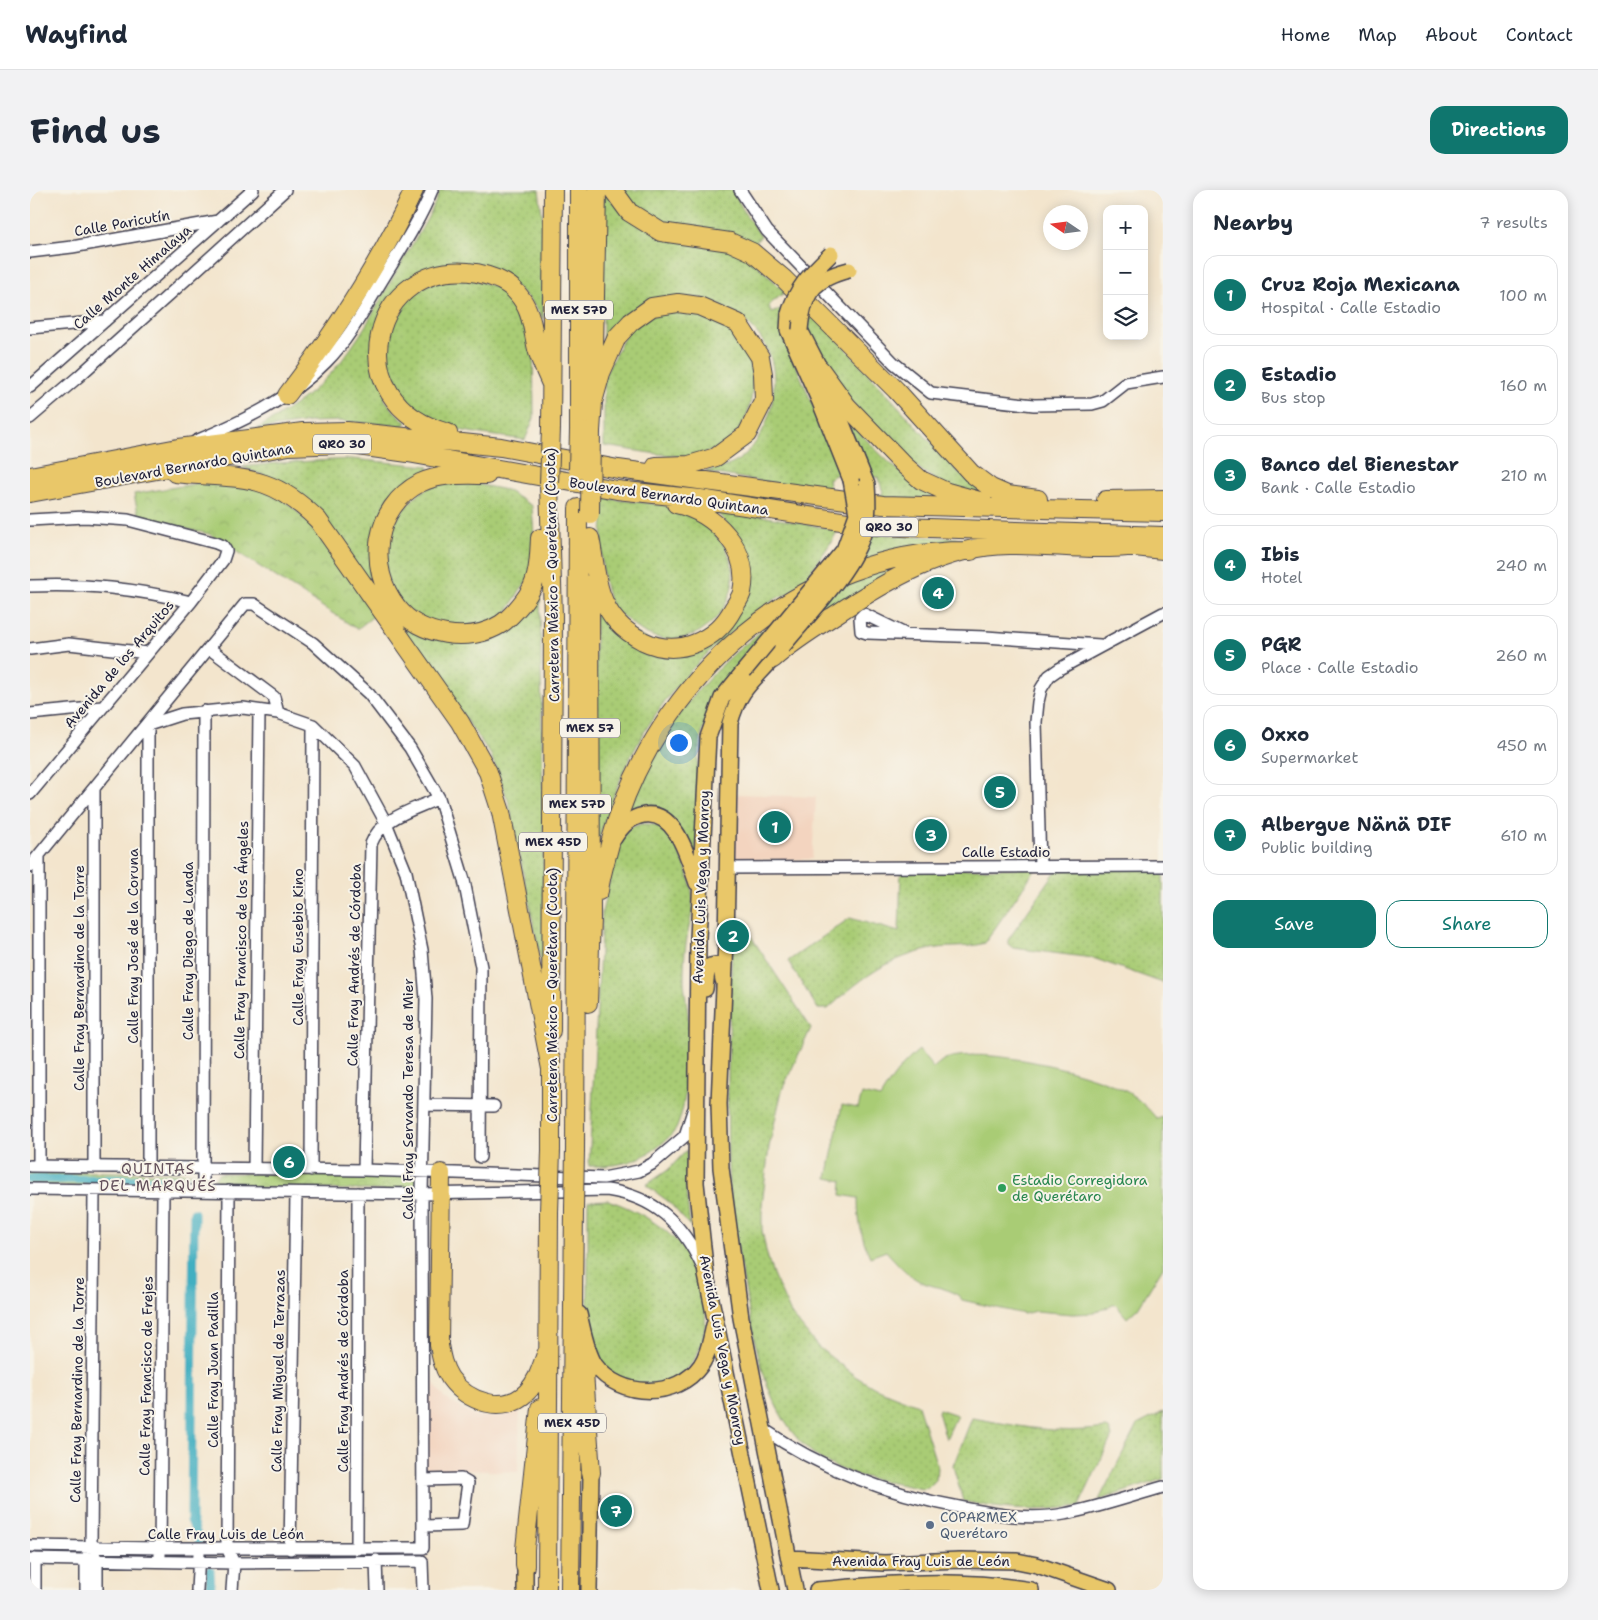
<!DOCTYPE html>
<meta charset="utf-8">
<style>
:root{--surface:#fff;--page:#f2f2f3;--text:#1f2937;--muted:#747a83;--line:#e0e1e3;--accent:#0f766e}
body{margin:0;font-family:"Shantell Sans",sans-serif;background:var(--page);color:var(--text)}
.controls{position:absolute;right:15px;top:15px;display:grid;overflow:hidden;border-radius:10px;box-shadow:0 2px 12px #0003}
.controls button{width:45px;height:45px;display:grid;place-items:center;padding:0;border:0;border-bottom:1px solid var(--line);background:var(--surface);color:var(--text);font:25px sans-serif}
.compass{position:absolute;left:1013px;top:15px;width:45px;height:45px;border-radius:50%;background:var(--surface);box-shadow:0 2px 12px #0003;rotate:283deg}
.you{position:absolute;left:648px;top:552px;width:18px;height:18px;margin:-12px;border:4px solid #fff;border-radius:50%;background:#1a73e8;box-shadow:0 0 0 8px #1a73e833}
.badge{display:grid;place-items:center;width:32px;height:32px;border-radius:50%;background:var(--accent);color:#fff;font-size:16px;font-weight:700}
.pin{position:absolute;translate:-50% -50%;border:2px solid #fff;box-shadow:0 1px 5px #0006}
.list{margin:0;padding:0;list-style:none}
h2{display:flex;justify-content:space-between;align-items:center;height:65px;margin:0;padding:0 20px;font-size:21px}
h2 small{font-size:16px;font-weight:400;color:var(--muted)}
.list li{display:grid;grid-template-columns:32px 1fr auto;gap:15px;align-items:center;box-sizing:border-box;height:80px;margin:0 10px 10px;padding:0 10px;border:1px solid var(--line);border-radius:15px}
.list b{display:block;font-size:19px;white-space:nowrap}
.list p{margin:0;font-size:16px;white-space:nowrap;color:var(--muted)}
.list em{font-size:16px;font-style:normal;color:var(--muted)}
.actions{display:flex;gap:10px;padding:15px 20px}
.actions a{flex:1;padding:11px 0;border:1px solid var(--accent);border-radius:15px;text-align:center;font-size:18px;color:var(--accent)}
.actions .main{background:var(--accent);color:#fff}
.icon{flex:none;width:28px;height:28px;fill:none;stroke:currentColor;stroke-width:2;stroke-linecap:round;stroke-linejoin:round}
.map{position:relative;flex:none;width:1133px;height:1400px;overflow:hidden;border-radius:15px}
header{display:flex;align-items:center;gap:30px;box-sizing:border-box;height:70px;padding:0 25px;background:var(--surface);border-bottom:1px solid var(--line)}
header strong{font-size:24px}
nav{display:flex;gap:28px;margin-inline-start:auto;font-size:18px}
.intro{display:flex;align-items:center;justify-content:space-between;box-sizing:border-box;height:120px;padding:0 30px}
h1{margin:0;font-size:35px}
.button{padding:12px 22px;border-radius:15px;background:var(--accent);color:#fff;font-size:18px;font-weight:700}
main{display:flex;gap:30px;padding:0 30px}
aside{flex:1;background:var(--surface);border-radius:15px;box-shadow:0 2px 12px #0003}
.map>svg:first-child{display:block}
</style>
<header>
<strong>Wayfind</strong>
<nav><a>Home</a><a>Map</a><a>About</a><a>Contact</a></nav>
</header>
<div class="intro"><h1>Find us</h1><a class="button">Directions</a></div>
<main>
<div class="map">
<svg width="1133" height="1400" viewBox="0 0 1133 1400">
<defs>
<pattern id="grass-dots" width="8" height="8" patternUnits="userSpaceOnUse" patternTransform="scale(1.25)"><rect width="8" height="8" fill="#a9cc75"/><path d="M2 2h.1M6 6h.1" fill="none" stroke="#91af66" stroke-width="1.8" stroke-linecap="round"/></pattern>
<pattern id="park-crowns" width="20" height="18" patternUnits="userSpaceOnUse" patternTransform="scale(1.25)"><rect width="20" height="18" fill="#a9cc75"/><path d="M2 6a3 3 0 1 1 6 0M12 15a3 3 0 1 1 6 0" fill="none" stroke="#91af66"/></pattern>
</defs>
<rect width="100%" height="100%" fill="#f7f3e8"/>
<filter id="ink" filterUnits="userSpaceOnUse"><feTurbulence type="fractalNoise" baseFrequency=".02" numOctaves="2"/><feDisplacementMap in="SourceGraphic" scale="10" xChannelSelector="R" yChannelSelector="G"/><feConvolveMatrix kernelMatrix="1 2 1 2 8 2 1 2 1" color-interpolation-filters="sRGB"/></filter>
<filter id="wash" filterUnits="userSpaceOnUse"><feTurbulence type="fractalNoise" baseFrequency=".0096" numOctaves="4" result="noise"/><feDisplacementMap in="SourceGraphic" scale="20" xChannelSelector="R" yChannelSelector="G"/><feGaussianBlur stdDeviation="1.12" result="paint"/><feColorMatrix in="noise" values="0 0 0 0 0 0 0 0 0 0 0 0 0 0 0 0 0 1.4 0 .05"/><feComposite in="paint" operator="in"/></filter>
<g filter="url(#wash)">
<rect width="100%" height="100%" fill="#f3e5cd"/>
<path fill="#f3d4bf" d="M705 604 786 607 782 669 705 670Z
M396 1189H401L414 1208 443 1225 466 1227 490 1219 488 1282 395 1279Z"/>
<path fill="url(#grass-dots)" stroke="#667758" d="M410 0H509L514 39 513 129C490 87 435 59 389 83 372 92 361 113 349 129L355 210 365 222 376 232 373 236 308 231 280 232 225 240C252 224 279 207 301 183 329 153 348 113 369 77 383 52 401 27 410 0Z
M573 0 597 28 718 66 755 102 739 115 741 123 752 119 754 147 811 282 798 289 800 302 674 282C684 279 695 278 704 273 723 262 736 239 741 218 750 175 739 144 701 122 691 116 680 110 669 108 662 107 654 109 646 109 610 110 595 119 577 151H573Z
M591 0H703L714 22 731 46 723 55C710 49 697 42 683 40 641 34 619 37 591 0Z
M434 86 469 98 484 110 503 145 504 228 495 250C466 245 420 243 395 227 390 224 385 218 381 214 376 209 370 203 366 197 344 165 364 112 397 95 408 90 423 89 434 86Z
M644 116C659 121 678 123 691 131 728 153 732 215 704 246 694 257 678 263 664 266 650 269 591 258 574 256V187L600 136Z
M778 117 927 281 949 300 970 311 954 309 909 292 878 271 812 202 778 145 776 130Z
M813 224C841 256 872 289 910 309L845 311 853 302 848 287 840 288Z
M321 269 398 276 399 282 360 311 351 408 274 308 255 294 212 277 248 273Z
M431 291 476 300 502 316C503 336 507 366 501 384 499 390 493 396 490 400 486 407 482 416 476 423 452 449 394 438 372 414 339 379 359 320 398 298 407 294 421 293 431 291Z
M574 308C603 313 641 312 667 326 675 329 682 341 688 348 736 402 658 486 600 432 594 427 584 421 581 414 567 382 573 342 574 308Z
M683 317 808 340C799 357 776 390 762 401 758 405 750 406 745 409 729 420 714 431 699 444 627 505 593 568 566 657L565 407 573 427 644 463 707 423 712 352Z
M841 344 989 351 827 373Z
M896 366 701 487 673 539 668 565 666 671 643 630 594 628C607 600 619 569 636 543 679 478 741 425 813 393 839 382 869 375 896 366Z
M510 397 515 791 479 613 461 565 366 430 402 449 490 429 504 412Z
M611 634C631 633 639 640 647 659 654 672 660 687 662 702 665 720 658 737 656 754 654 766 654 780 654 792 655 807 658 820 659 834 661 860 657 916 646 939 644 943 639 947 636 950 614 971 589 977 559 976L572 722 588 655 599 638Z
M1006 678 955 753C937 759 915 755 897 760 854 770 829 790 798 819H788L758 771 820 728 869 742 871 680Z
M1028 678H1133V793L1063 768 983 758 978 754V750Z
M703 719 781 838 752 900 739 957 732 1015V1040L736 1061 742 1082 761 1124 788 1157 825 1186 845 1198 888 1215 907 1276 906 1290 898 1298 892 1299C857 1291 814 1287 785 1265 735 1228 724 1150 714 1093 707 1055 699 1016 698 977 696 891 701 805 703 719Z
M657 960 656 999 660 1036 639 1012 616 995 638 980Z
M578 1010C610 1021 645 1041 662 1072 690 1121 676 1206 605 1193 583 1189 569 1176 562 1155 556 1137 558 1117 558 1098 558 1069 558 1040 558 1011Z
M909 1219 927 1225 916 1249 908 1222Z
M1133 1222V1289L1069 1310 1107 1235Z
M942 1228C991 1236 1024 1245 1076 1238L1079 1239 1082 1246 1049 1316C1006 1322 976 1321 933 1311L923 1276Z"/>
<path fill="url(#park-crowns)" stroke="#667758" d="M182 291C204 294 228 295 248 307 283 327 322 391 345 425L327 439 179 344 109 328 104 304Z
M0 981 163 983 168 990 165 997 0 996Z
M189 983 382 985 388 992 383 1001 190 997 184 990Z"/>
<path fill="#a9cc75" stroke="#667758" d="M889 860 903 878C907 875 911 871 915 869 952 855 1066 882 1099 903 1110 910 1119 919 1127 929L1133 927V1077L1108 1118 1097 1128 1085 1114 1064 1123 1043 1124 1005 1121 994 1124 932 1110C925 1098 903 1098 889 1091 876 1084 866 1072 856 1061L840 1067C831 1047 828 1030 828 1008L811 1005 812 991 797 988 812 915 828 918 832 904 850 908C861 889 872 874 889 860Z"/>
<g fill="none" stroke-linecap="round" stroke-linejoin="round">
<path stroke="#43afc1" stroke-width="9" d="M0 989 160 990
M164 1023 161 1330 169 1350
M180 1380 181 1400"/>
</g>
</g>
<g filter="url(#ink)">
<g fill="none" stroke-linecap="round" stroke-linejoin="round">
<g stroke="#413f51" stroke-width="14">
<path id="minor" d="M710 0 737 41 864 173 901 203 1004 215 1062 214 1073 211 1096 193 1133 187
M0 62 42 57 188 31
M0 138 75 131
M0 197 223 0
M0 228 48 187 255 0
M166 251C213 231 259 210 296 172 320 148 336 116 354 87 371 59 390 30 402 0
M0 330 55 327 98 330 186 353 193 356 196 361 193 370 161 412 0 604
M0 396C59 394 103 398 161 412
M873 443 834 424 830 428 831 441 837 443 956 447 1070 455
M0 459 39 454 118 463
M180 459 244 507 248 523
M0 524 72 517
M64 598V977
M9 665V976
M0 676 215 414H224L283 453 339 504 380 558 409 608 434 690 451 777 450 967
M1010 676 1006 532 1008 512 1011 499 1019 486 1029 479 1133 423
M698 678 1133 676
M396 915 464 916
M0 976 334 980 573 988 609 981 622 974 655 946 663 921
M118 978V535
M224 979 229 521
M281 980 283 535
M334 980 341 654C351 627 384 620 409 608
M0 999 392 1004 577 1000C625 1007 652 1033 672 1076
M173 1001 174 521
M199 1001 197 1358 204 1373 202 1400
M733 1239C793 1280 858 1304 929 1317 964 1324 999 1331 1034 1324 1067 1318 1101 1306 1133 1297
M393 1336 432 1335 438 1293 431 1289 393 1290
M0 1356 129 1358H393L392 1004 396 809 392 760 376 682 356 633 325 576 283 535 248 523 213 518 152 524 118 535
M260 1359 266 1003
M327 1359 328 1003
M64 1364 67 1370V1400
M130 1366 133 1002
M0 1369 204 1373 392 1371 393 1400
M5 1369V1400
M346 1370 347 1400
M56 1400V1369L61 1358 64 1000
M167 1400 169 1364"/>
</g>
<g stroke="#413f51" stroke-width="18">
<path id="major" d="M759 124 758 140 790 212 821 290
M770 140 790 179 837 295
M749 461C727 490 711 493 700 533L696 751 689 914 691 978 711 1128 765 1400
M714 481 692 508 678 547 668 749 666 993 676 1085 741 1400
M584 648C592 636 599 628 614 625 647 620 658 669 667 693
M675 799 677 781 680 776 685 775 691 779 693 790
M549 1124C553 1140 556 1161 565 1175 590 1209 647 1209 671 1175 679 1163 681 1148 684 1135
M759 1368 854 1373 930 1370 987 1371 1007 1375 1079 1400
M495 1400V1376
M559 1400 561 1283
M787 1400C858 1393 930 1388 1001 1400"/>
</g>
<g stroke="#413f51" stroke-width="20">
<path id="highway" d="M583 0 599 22 631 42 700 52 722 62 754 89 866 200 941 283 961 298 977 305 1008 309
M790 179 817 216 874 275 891 290 917 302 953 312
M257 205C306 141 350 73 384 0
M563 212 571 183 587 147 601 132 622 117 648 113 669 116 708 133 730 167 733 184 734 210 717 244 686 267 659 275 626 276
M521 238 523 0
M549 240V0
M561 241 563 212 567 0
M418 243C304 213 341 65 447 83 461 86 478 92 487 103 502 120 502 138 507 159 510 171 516 182 521 194
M145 283C210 290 237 280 288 330L430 532 458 582 471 622 521 879
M457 285C434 285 411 283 390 293 344 317 336 378 367 417 389 446 440 454 471 434 480 428 493 413 499 403 509 388 509 365 510 348
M0 286 148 258 273 242 317 241 471 257 588 279 853 315 1133 322
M519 294 523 426 521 841
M0 303 259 256 314 254 378 263 587 300 670 309 843 336 1133 346
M1076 310 1133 309
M560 348C564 366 565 387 571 404 579 427 592 440 613 451 648 468 686 451 703 419 706 414 711 407 712 402 721 359 685 323 646 314
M1086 355 1133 360
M743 469C762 452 783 439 805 425 856 391 915 356 979 355 1019 354 1057 361 1097 357
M569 701C571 683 577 667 581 650 625 490 771 358 941 361
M558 813 561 728 560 394
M545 959 548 318
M521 960V869
M411 983 409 1155C411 1167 413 1177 420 1188 437 1212 474 1225 497 1202 507 1192 511 1178 516 1164
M553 1168 561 1283
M495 1376V1359L510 1218
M517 1400 519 1022
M540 1400 544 1019"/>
</g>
<use href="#minor" stroke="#fff" stroke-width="11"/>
<use href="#major" stroke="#e9c769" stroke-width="15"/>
<use href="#highway" stroke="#e9c769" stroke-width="18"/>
<g stroke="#413f51" stroke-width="18" stroke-linecap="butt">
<path id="major-bridge" d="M759 124C766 98 781 83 801 64
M770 140C773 103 783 89 819 80
M752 457C778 425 823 380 834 341 839 326 838 310 837 295
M714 481 814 360 827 324 821 290"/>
</g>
<g stroke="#413f51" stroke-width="20" stroke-linecap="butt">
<path id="highway-bridge" d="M548 280 549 240
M519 294 521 238
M560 324 561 241
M544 1019 545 959
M519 1022 521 960"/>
</g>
<use href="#major-bridge" stroke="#e9c769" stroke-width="15"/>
<use href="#highway-bridge" stroke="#e9c769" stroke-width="18"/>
</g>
</g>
<circle fill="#2e9e5b" stroke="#f7f3e8" stroke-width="2" cx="972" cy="998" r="5"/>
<circle fill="#5c6f8a" stroke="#f7f3e8" stroke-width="2" cx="900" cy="1335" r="5"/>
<g text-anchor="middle" stroke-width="4" stroke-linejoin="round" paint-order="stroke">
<g fill="#f7f3e8" stroke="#62616f" stroke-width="1">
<rect x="515" y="110.5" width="68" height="19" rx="4"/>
<rect x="283" y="244.5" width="58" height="19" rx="4"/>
<rect x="830" y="327.5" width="58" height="19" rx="4"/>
<rect x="530" y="528.5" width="60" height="19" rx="4"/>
<rect x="513" y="604.5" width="68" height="19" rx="4"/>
<rect x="489" y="642.5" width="68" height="19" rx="4"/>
<rect x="508" y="1223.5" width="68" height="19" rx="4"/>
</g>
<g font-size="12" font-weight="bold" fill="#22223b">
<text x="549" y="124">MEX 57D</text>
<text x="312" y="258">QRO 30</text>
<text x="859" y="341">QRO 30</text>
<text x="560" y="542">MEX 57</text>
<text x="547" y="618">MEX 57D</text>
<text x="523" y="656">MEX 45D</text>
<text x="542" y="1237">MEX 45D</text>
</g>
<g font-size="14" fill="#22223b" stroke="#f7f3e8">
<text transform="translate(92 33) rotate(-10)" y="5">Calle Paricutín</text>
<text transform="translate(102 87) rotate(-41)" y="5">Calle Monte Himalaya</text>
<text transform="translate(164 275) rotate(-10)" y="5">Boulevard Bernardo Quintana</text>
<text transform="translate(639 306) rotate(8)" y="5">Boulevard Bernardo Quintana</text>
<text transform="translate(522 385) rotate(-91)" y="5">Carretera México - Querétaro (Cuota)</text>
<text transform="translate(89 474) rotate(-50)" y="5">Avenida de los Arquitos</text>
<text x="976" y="667">Calle Estadio</text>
<text transform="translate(671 697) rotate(-88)" y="5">Avenida Luis Vega y Monroy</text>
<text transform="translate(211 750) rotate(-89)" y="5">Calle Fray Francisco de los Ángeles</text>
<text transform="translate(103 756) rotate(-90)" y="5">Calle Fray José de la Coruna</text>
<text transform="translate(268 757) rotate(-90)" y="5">Calle Fray Eusebio Kino</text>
<text transform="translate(158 761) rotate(-90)" y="5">Calle Fray Diego de Landa</text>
<text transform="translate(324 775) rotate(-89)" y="5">Calle Fray Andrés de Córdoba</text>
<text transform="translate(49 788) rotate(-90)" y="5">Calle Fray Bernardino de la Torre</text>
<text transform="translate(522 805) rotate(-90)" y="5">Carretera México - Querétaro (Cuota)</text>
<text transform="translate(378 909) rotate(-90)" y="5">Calle Fray Servando Teresa de Mier</text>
<text transform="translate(693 1160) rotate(79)" y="5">Avenida Luis Vega y Monroy</text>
<text transform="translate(183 1180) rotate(-90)" y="5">Calle Fray Juan Padilla</text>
<text transform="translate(248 1181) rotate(-89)" y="5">Calle Fray Miguel de Terrazas</text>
<text transform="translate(313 1181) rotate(-90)" y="5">Calle Fray Andrés de Córdoba</text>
<text transform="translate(116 1186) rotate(-89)" y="5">Calle Fray Francisco de Frejes</text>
<text transform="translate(47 1200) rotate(-89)" y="5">Calle Fray Bernardino de la Torre</text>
<text x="196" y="1349">Calle Fray Luis de León</text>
<text x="891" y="1376">Avenida Fray Luis de León</text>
</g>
<g font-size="14" fill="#27864d" stroke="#f7f3e8" text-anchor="start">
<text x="982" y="995">Estadio Corregidora<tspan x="982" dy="16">de Querétaro</tspan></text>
</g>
<g font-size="14" fill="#4e5e75" stroke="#f7f3e8" text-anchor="start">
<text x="910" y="1332">COPARMEX<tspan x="910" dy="16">Querétaro</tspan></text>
</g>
<g font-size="15" letter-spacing="1" fill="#62505b" stroke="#f7f3e8">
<text x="128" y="984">QUINTAS<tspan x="128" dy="17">DEL MARQUÉS</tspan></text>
</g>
</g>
</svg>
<div class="controls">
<button>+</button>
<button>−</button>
<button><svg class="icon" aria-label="layers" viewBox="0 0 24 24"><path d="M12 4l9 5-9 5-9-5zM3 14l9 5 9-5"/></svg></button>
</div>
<svg class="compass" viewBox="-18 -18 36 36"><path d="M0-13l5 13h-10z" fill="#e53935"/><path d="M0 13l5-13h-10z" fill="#747a83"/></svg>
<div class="you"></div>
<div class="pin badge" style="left:745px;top:637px">1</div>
<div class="pin badge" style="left:703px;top:746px">2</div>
<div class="pin badge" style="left:901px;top:645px">3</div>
<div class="pin badge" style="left:908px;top:403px">4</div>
<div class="pin badge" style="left:970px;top:602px">5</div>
<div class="pin badge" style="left:259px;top:972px">6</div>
<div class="pin badge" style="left:586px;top:1321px">7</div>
</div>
<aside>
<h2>Nearby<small>7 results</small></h2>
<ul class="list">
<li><span class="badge">1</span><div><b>Cruz Roja Mexicana</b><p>Hospital · Calle Estadio</p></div><em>100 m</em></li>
<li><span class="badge">2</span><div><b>Estadio</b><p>Bus stop</p></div><em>160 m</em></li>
<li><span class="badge">3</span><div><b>Banco del Bienestar</b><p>Bank · Calle Estadio</p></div><em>210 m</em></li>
<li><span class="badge">4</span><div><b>Ibis</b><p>Hotel</p></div><em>240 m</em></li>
<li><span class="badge">5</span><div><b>PGR</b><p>Place · Calle Estadio</p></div><em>260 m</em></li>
<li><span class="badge">6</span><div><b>Oxxo</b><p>Supermarket</p></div><em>450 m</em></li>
<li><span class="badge">7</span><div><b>Albergue Nänä DIF</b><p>Public building</p></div><em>610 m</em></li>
</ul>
<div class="actions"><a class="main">Save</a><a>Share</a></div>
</aside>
</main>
